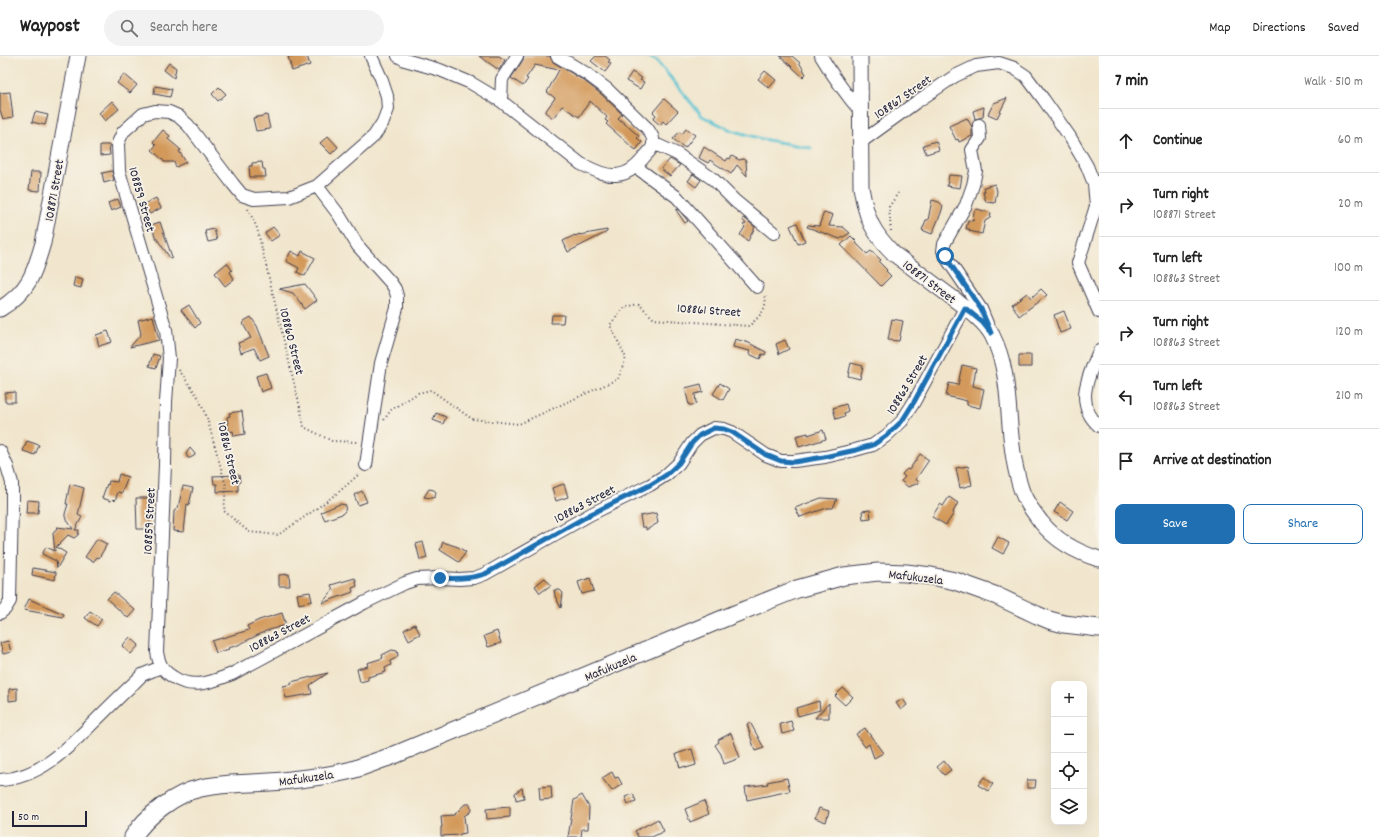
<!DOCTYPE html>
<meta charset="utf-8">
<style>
:root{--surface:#fff;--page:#f2f2f2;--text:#222;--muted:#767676;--line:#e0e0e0;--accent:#1f6fb2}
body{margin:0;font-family:Dekko,sans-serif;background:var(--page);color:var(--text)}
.controls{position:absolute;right:12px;bottom:12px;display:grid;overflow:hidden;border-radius:8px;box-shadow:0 4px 16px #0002}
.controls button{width:36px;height:36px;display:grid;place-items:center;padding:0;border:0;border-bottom:1px solid var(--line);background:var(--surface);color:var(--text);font:20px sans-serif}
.scale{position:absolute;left:12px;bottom:10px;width:75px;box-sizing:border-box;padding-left:4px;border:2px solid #22223b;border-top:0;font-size:11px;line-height:14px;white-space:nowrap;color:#22223b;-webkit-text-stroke:3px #f7f3e8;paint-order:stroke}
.stop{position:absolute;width:12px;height:12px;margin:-9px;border:3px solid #1f6fb2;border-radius:50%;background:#fff}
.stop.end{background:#1f6fb2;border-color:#fff;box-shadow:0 1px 4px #0008}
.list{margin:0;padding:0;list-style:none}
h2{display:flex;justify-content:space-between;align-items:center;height:52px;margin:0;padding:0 16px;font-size:17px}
h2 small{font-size:13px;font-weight:400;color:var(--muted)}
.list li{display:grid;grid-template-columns:26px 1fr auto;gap:12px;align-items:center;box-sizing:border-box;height:64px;padding:0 16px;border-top:1px solid var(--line)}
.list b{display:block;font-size:15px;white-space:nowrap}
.list p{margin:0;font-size:13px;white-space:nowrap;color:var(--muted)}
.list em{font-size:13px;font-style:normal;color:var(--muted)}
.actions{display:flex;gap:8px;padding:12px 16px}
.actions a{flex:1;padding:9px 0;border:1px solid var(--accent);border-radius:8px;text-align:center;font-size:14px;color:var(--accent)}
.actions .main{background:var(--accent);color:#fff}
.icon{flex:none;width:22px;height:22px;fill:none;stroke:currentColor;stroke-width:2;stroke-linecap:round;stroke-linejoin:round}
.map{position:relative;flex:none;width:1099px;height:781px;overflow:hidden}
header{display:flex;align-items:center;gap:24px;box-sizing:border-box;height:56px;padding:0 20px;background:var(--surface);border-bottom:1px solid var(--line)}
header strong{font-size:19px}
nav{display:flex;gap:22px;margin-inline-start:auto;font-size:14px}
.search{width:280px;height:36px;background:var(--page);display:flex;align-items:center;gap:10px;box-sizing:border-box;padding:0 14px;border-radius:22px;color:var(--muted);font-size:15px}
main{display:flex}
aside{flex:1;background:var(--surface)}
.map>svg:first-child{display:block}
</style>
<header>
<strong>Waypost</strong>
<div class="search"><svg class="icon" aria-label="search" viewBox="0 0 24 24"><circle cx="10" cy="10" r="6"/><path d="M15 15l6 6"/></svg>Search here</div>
<nav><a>Map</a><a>Directions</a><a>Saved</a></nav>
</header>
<main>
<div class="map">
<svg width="1099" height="781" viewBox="0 0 1099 781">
<rect width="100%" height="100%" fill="#f7f3e8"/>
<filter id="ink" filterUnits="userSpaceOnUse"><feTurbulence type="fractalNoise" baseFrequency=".025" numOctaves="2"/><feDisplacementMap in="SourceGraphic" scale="8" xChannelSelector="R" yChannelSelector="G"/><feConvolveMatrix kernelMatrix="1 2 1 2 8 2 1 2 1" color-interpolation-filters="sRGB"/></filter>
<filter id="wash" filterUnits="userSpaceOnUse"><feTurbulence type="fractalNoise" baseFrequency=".012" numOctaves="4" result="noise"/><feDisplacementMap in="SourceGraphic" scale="16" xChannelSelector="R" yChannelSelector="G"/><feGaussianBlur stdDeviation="0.9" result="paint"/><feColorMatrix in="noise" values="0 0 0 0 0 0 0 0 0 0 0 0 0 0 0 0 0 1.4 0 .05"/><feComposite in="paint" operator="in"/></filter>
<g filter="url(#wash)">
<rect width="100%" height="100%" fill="#f1e6cd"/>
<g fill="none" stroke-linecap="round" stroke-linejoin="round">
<path stroke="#57c2d2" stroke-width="3" d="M647 0 657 5 702 60 731 74 762 83 811 92"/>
</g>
<g id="blocks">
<path fill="#d3995a" d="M288 0H307L310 9 292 15Z
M479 0H499L505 4 499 14Z
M524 0H550L553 6 583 24 601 38 622 58 618 62 639 80 637 82 642 86 636 94 632 91 606 68 608 66 605 64 607 61 590 45 579 61 562 50 553 62 545 56 555 42 547 36 559 14 535 9 526 22 528 23 523 30 511 22 523 4Z
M596 0H605L610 4 608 6 611 8 605 16 591 5Z
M780 0H792L799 6 806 18 803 21Z
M169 7 176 12 174 22 164 14Z
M765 15 776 24 769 32 758 23Z
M632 16 642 22 640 24 644 26 640 33 626 25Z
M124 18 137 29 130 37 117 27Z
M155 30 172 33 170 41 154 38Z
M219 31 226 38 218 45 212 38Z
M10 36 13 61 3 63 0 54V37Z
M1007 42 997 62 988 58 994 47Z
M664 43 678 55 666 68 663 65 660 69 653 63 656 59 653 56Z
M112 45 119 53 105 65 99 57Z
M984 51 983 61 975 63 973 55Z
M35 56 48 59 45 69 32 66Z
M267 59 270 73 256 75 253 62Z
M967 62 972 71V80L959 86 958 83 956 84 949 70Z
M686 73 695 79 685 92 673 83 679 76 682 78Z
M163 74 170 80 168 83 181 94 179 95 186 106 176 111 174 106H164L163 104 152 94 156 89 153 86Z
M328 80 338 91 331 98 320 87Z
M936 85 939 94 926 98 923 89Z
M100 89H109L110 99 100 100Z
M704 91 726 105 728 102 730 103 732 100 739 104 743 103 746 105 747 120 737 109 731 118 710 104 708 107 699 102Z
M670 103 680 109 670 120 661 113Z
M262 106 263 113H265L266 121H250L249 110H252V107Z
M112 115 114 124 104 127 102 117Z
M31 116H41L40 135 29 134Z
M693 118 701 124 696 131 688 125Z
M949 119 962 120 960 132 947 130Z
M995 128 997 135 995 147 986 146 983 136H985L984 131Z
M156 142 161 152 150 158 144 148Z
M118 143 121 151 111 155 108 147Z
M932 144 939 146 943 150 941 157 932 178 922 174 926 164H928Z
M678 153 688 165 685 167 676 154Z
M977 153 991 157 990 162 985 165 982 178 969 175 970 173H966L968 164 973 165 974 156Z
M824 156 833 159 829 170 843 171 850 177 840 183 807 171 808 169 819 170Z
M744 162 755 171 748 185 740 179 745 171 743 169 746 168 742 163Z
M160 166 172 201 170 202 155 180 151 169Z
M797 167 805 185 798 188 790 170Z
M273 171 280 179 271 185 265 177Z
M214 173 217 184 208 186 205 175Z
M607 174V176L568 196 563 185 575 179V180L580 178V179Z
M851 180 857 186 856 187 867 198 871 195 881 204 879 206 887 214 886 215 891 220 881 230 841 189Z
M291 195 300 200 302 195 315 202 305 220 297 216 299 212 286 205Z
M227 207 232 214 230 216 234 223 225 230 215 217Z
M75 221 83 223 81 232 73 230Z
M305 228 317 244 305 253 293 237 279 233Z
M1041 233 1047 239 1019 260 1012 248 1027 237 1031 242Z
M189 249 200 267 195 272 181 254Z
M1064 255 1071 273 1060 277 1054 259Z
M552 259H564L563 267H551Z
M153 260 159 284 130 291 141 278 138 264Z
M251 261 257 270 269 300 260 304 254 292 241 297 238 287 251 282 243 268 244 267V265Z
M892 263 903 265 899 285 888 284Z
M108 275 112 286 99 290 96 279Z
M735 283 749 287 766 296 765 299 762 298 760 303 749 298 750 295 733 291Z
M785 284 789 293 779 298 776 288Z
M153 298 160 300 156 312 149 310Z
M1019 299H1031V311H1019Z
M851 307 863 310 860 323 848 320Z
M962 309 976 312 973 330 984 333 980 352 967 349V345L946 340 949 327 958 329Z
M266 317 271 332 261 336 256 320Z
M720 327 729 333 723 344 713 338Z
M701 328 703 336 695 338 696 347 694 349H689L685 332Z
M15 336V346H5V337Z
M846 348 848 355 844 357 845 360 836 363 833 352Z
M242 355 245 378 234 380 233 375 229 376 227 361 230 360 229 357Z
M436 357 446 361 443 368 433 364Z
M823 374 826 383 799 391 796 380 808 377V379Z
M27 385 39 389 35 399 23 395Z
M190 392 195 398 194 400 190 402H188L186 398Z
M920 398 929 404 916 423 919 427 908 431 901 425 905 421 902 418 907 413 909 414Z
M968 410 972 429 960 432 956 412Z
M119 418 128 421 122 437 118 436 115 445 113 443 111 445 102 442 107 428 108 429 109 425 117 426Z
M239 419 240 426H238V435L217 436V428H214L213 420Z
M70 428 84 432 78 459 82 461 75 474H79L78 479 74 482 68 479 56 491 66 497 57 512 56 505 42 498 46 491 55 495 53 478 54 475 58 472 57 471 73 473 65 461V458L68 448H66Z
M564 428 568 441 556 445 552 432Z
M183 430 193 432 189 449 187 448 184 476 173 475 174 455 178 452Z
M429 433 434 434 436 436 435 441 432 442 424 441Z
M362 435 367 446 358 449 354 439Z
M949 441 958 447 953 456 954 457 946 469 932 461 940 448 943 450Z
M136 442H149L150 473H137Z
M821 442 837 443 833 452H827L800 461 795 452Z
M27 444 39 445 38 457H26Z
M1060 446 1073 455 1067 464 1054 456Z
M340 448 346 449 345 455 342 458 325 464 321 456Z
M870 454 871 462 863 463 862 455Z
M656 457 658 467 646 474V471H642L640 460Z
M998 481 1009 487 1003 498 992 492Z
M97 483 107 488 99 502 97 501 93 506 85 501Z
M423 486 427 502 420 504 416 488Z
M443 486 458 491 466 496 459 506 440 494Z
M33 512 56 516 55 524 32 519Z
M289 518 290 530H279V519Z
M355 522 357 530 352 532 353 536 322 547 333 534 331 529Z
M545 522 551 529 540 537 535 530Z
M590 522 594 535 582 538 578 526Z
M554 534H560L563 537 561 552 555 540Z
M114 536 135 554 128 562 107 543Z
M310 536 312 545 299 548 297 538Z
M29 543 64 558 63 561 24 554Z
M90 555 102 563 97 570 85 562Z
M282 557 286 569 266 575 236 590 228 592 229 593 216 597 212 585 249 574 247 570 259 564Z
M415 568 420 578 409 584 404 574Z
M497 575 501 587 488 591 484 580Z
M130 581 139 589 131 598 122 590Z
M8 585 11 596 3 598 0 587Z
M392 594 397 595 398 599 396 602 390 605 391 609 385 612 386 616 368 621V624L360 626 357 613 368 610 367 607 383 602 382 599Z
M328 617 310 629 312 638 286 642 283 630 292 628 291 626Z
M17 632V644L9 645V633Z
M843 632 853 641 845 649 835 640Z
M903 643 907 649 901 654 896 647Z
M819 645 820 654 798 660 796 652Z
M829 647V662H815Z
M791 665 794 675 782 678 780 668Z
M750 666 764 692 755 695 747 668Z
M865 672 883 697 874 702 869 688 865 691 856 678Z
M731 677 740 702 724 708 721 698 715 689 719 686 718 684Z
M692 693 696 709 686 712V710L680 712 676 698Z
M944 705 951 714 944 719 937 711Z
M612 716 615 722 618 721 622 728 612 735 602 722Z
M984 721 993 728 988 735 978 729Z
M787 722 790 735 747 744 745 731 768 728 767 726Z
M1027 724H1036L1035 732H1027Z
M551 730 552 743 540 744 539 731Z
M522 732 524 742 516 744 515 737Z
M633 738 636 745 628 748 625 741Z
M582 739 589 751 588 773H582L581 781H568L574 744Z
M704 745 709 758 690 766 685 753Z
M465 748H470L471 754 470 756 464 760 466 777 460 778V779L441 780V771H442L441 760 454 759Z
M510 751V761L487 763 486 753Z
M819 752 829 755 826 766 815 762Z
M658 763 664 775 652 781H638L635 775Z"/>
</g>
</g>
<g filter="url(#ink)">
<use href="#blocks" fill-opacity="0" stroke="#413f51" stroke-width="1"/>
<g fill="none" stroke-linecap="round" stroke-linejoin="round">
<g stroke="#413f51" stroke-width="14">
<path id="minor" d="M371 0 381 22 387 40 388 53 383 66 374 80 317 130 289 141 254 143 242 139 233 128 188 69 178 60 169 56 155 55 143 58 123 76 118 87 119 115 166 274 169 302 166 346 165 409 157 596C159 608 162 614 173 621 192 634 212 626 232 618L364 547 405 527 417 523 440 522 459 523 474 522 485 518 591 458 650 429 666 419 679 407 692 387 700 379 714 372 724 373 732 376 766 399 781 405H794L825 401 855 394 873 389 886 380 902 365 914 346 965 252
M398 0 405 4 440 14 471 27 501 45 581 108C592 113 604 120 616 119 630 118 638 109 646 99 649 96 652 93 653 89 655 83 651 78 647 72L607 33 587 18 557 0
M821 0C833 20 846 39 861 56
M501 45 502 23 517 0
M979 69 980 82 972 94 976 115 973 129 966 149 944 188 943 195 945 200 981 253 988 270
M861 86 915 47 955 20 976 10 999 7 1014 12 1026 20 1044 44 1070 81 1087 110 1094 128 1096 150 1078 207 1099 256
M653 87 677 98 713 123 735 145 774 177
M636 111 677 141 757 231
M317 130 339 159 358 190 391 227 395 233 397 240V252L381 307 366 409
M1099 295C1088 321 1074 348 1099 370
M0 395 7 410 12 427V448L10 545 5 553 0 557
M0 724C39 722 66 694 92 668 106 654 120 640 134 627L142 619 161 611"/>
</g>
<g stroke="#413f51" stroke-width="17">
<path id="tertiary" d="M860 0 861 131C866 162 872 176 894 198 913 212 931 226 950 240 964 251 983 263 992 279 1014 322 1005 372 1017 418 1019 427 1021 436 1026 444 1030 452 1036 459 1041 466 1056 485 1076 496 1099 503
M0 253C29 235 34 218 43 187L78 0"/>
</g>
<g stroke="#413f51" stroke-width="19">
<path id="secondary" d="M133 781C146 760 176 737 201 732 228 726 255 728 283 725 305 722 333 720 355 713 367 709 380 704 392 700L720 564 797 533 844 520 878 516 906 517 931 520 955 525 997 540 1037 559 1049 564 1064 568 1099 572"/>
</g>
<path stroke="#413f51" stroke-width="2" stroke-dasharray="1 3" stroke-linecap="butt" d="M248 153 257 172 302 360 304 371 332 385 358 386
M891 175 889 151 898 137
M179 314 198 341 207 362 226 430 224 455 249 476 278 479C306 460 335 441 359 418
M384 364 391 354 418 337 431 334 472 363 519 368 618 323 626 302 610 269 624 251 639 248 654 263 749 270C759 261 768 253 765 239"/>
<use href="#minor" stroke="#fff" stroke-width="12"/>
<use href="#tertiary" stroke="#fff" stroke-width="15"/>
<use href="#secondary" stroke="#fff" stroke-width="17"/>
</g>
</g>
<g fill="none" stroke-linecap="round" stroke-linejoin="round" filter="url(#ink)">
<path stroke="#1f6fb2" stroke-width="5" d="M440 522C456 523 470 523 485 518L591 458 650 429 666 419 679 407 692 387 700 379 714 372 724 373 732 376 766 399 781 405 794 406 824 401 856 394 873 389 886 380 902 365 914 346 965 252 982 266 991 277 981 253 945 200"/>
</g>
<g text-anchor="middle" stroke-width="3.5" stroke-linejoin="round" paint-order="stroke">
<g font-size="13" fill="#22223b" stroke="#f7f3e8">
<text transform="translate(902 40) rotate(-35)" y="5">108867 Street</text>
<text transform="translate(53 134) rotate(-80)" y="5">108871 Street</text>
<text transform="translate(143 143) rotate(74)" y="5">108859 Street</text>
<text transform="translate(930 225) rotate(37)" y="5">108871 Street</text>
<text transform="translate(709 253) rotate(4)" y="5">108861 Street</text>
<text transform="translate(293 285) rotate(76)" y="5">108860 Street</text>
<text transform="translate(906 328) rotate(-59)" y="5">108863 Street</text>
<text transform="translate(230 397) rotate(77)" y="5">108861 Street</text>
<text transform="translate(584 447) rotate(-28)" y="5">108863 Street</text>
<text transform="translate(148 465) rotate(-87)" y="5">108859 Street</text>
<text transform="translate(916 520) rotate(7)" y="5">Mafukuzela</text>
<text transform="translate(279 576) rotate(-28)" y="5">108863 Street</text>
<text transform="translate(610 610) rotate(-23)" y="5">Mafukuzela</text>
<text transform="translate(306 721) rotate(-8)" y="5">Mafukuzela</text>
</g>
</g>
</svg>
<div class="controls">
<button>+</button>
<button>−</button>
<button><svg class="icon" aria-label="locate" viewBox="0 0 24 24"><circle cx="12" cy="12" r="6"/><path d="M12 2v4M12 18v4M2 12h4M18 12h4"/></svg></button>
<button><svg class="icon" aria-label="layers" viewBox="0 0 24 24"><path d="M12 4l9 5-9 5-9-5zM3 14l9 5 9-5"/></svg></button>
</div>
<div class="scale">50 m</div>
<div class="stop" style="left:945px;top:200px"></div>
<div class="stop end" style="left:440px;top:522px"></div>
</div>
<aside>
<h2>7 min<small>Walk · 510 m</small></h2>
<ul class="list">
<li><svg class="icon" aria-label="ahead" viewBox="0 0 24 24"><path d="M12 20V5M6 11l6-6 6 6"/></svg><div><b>Continue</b></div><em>60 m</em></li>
<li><svg class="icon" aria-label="right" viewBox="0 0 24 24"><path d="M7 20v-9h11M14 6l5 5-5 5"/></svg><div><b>Turn right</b><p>108871 Street</p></div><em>20 m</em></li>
<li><svg class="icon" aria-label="left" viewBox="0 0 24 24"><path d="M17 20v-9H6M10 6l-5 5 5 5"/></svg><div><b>Turn left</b><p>108863 Street</p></div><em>100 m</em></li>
<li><svg class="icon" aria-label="right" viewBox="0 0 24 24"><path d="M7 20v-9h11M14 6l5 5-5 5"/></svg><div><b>Turn right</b><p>108863 Street</p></div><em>120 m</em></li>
<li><svg class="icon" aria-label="left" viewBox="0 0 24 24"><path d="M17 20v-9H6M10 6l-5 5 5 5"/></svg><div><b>Turn left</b><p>108863 Street</p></div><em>210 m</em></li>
<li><svg class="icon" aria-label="arrive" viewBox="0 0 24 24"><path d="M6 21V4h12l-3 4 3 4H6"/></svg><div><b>Arrive at destination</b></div></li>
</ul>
<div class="actions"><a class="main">Save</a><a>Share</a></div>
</aside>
</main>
